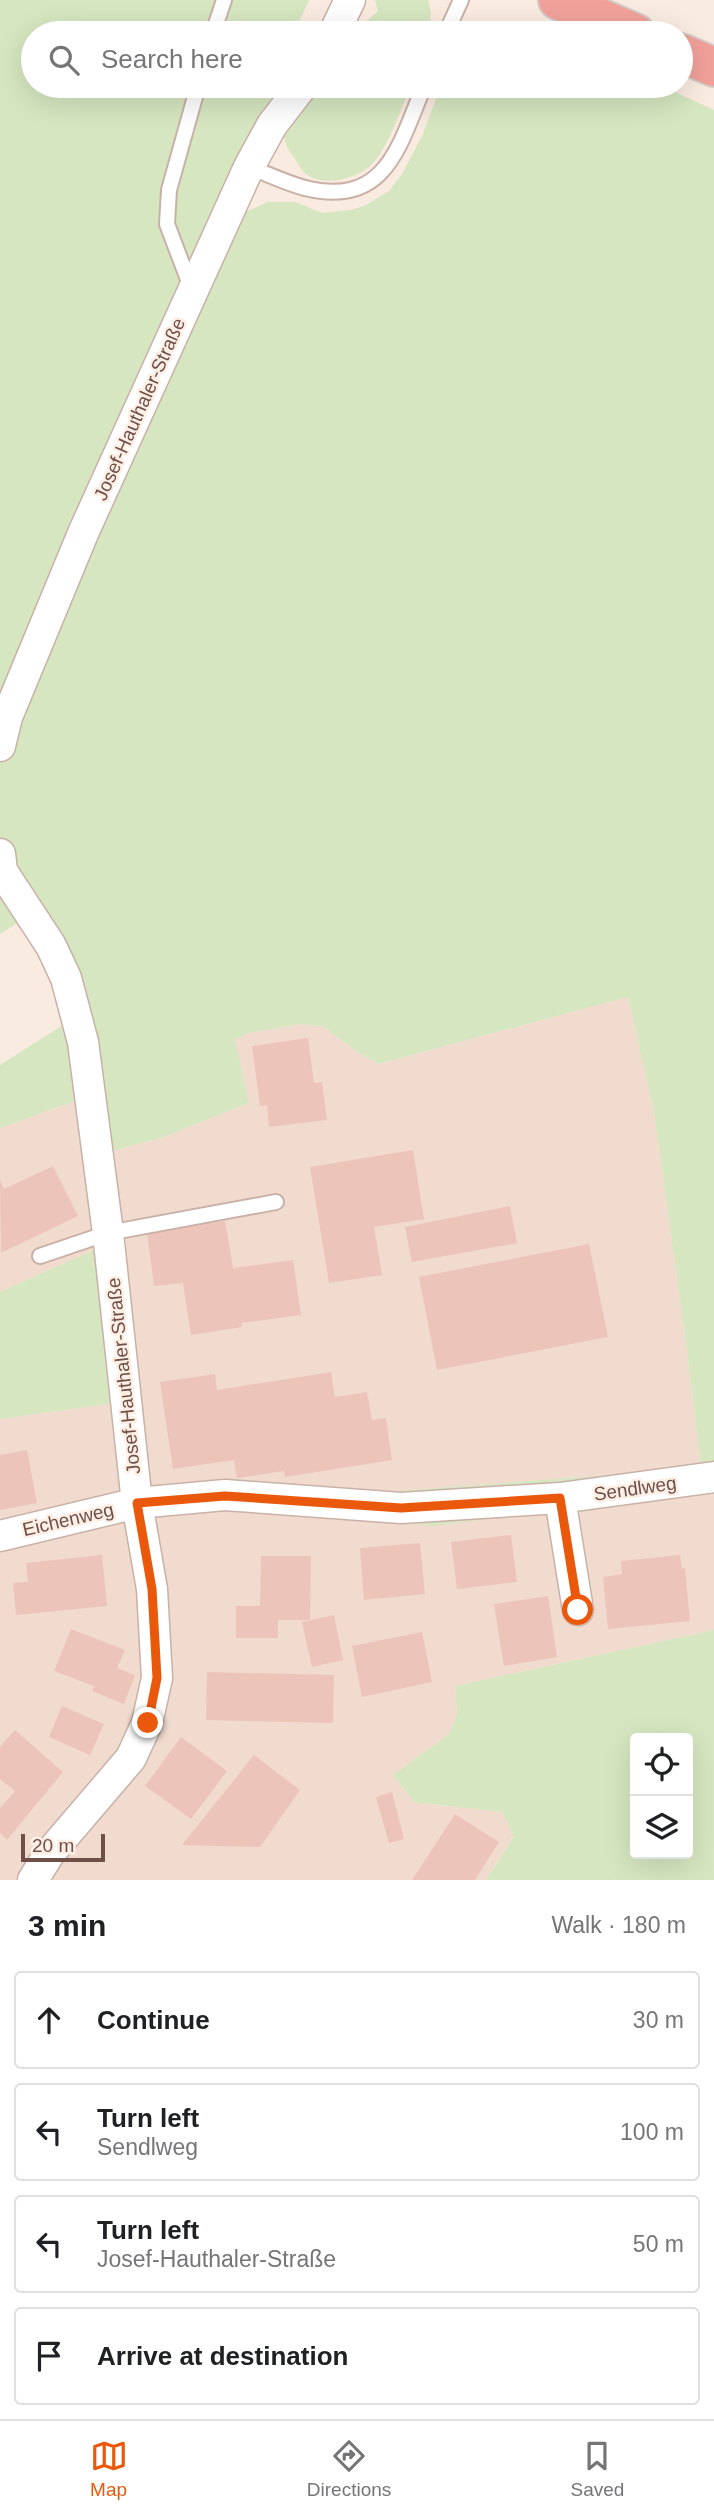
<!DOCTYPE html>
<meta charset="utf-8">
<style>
:root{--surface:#fff;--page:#f2f2f2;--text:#202124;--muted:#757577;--line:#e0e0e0;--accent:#ea580c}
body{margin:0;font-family:Arial,sans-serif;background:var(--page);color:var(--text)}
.controls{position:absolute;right:21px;bottom:21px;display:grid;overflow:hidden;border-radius:7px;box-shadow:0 7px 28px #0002}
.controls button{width:63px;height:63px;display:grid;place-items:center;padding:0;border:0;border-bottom:2px solid var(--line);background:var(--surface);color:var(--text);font:35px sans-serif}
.scale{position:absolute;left:21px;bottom:18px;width:84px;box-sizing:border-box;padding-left:7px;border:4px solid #6f5049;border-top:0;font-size:19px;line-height:24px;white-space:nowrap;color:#6f5049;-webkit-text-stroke:5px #feefe5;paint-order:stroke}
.stop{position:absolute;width:21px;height:21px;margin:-16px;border:5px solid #ea580c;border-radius:50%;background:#fff}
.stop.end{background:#ea580c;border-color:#fff;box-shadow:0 2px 7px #0008}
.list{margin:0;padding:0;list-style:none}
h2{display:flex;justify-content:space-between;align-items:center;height:91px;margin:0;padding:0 28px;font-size:30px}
h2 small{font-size:23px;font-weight:400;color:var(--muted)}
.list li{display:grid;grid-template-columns:46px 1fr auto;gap:21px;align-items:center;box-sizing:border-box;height:98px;margin:0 14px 14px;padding:0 14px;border:2px solid var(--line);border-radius:7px}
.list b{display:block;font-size:26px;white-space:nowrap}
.list p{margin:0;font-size:23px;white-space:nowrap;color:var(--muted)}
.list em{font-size:23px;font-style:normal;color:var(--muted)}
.icon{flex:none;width:38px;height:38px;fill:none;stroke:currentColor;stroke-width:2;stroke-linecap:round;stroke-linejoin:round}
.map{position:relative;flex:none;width:714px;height:1880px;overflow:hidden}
.search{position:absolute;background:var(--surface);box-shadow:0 7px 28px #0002;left:21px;right:21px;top:21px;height:77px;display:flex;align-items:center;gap:18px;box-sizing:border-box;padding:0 24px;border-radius:38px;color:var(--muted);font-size:26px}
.sheet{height:539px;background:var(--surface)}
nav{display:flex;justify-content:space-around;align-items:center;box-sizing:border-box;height:98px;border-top:2px solid var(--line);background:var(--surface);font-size:19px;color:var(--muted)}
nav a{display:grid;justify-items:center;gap:4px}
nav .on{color:var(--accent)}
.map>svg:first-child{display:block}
</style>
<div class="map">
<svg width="714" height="1880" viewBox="0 0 714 1880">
<rect width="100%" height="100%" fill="#faebe0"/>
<path fill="#f1dbcf" d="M628 997 654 1112 687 1350 701 1468 158 1509 0 1545V1419L114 1403 98 1248 0 1292V1128L78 1100 85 1159 164 1137 249 1103 235 1039 249 1033 300 1024 322 1026 356 1051 378 1064Z
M714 1489V1630L455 1686 457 1715 449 1734 393 1775 414 1802 502 1812 514 1835 486 1880H0V1548L158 1512Z"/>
<path fill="#d6e6c0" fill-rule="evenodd" d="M0 0H309L294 33H33V86H275L268 106 210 228 268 202H295L322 213 351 210 366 205 389 191 402 174 422 136 441 86H662L714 110V1489L433 1526 250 1508 158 1509 701 1468 687 1350 654 1112 628 997 378 1064 356 1051 322 1026 300 1024 249 1033 235 1039 249 1103 164 1137 84 1159 78 1100 0 1128V1065L66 1023 59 993 22 920 0 934Z
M375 0H428L431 13 430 33H353L378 11Z
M323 86H411C401 108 387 152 369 167 354 179 326 186 309 176 302 172 299 165 295 159 289 151 282 141 285 130 290 116 312 94 323 86Z
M98 1248 114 1403 0 1419V1292Z
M714 1630V1880H486L514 1836 502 1812 414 1802 393 1775 449 1734 457 1715 455 1686ZM635 1738H688V1854H635Z"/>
<path fill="#edc4b9" d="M308 1038 314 1083 322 1082 327 1120 269 1127 267 1105 260 1106 252 1046Z
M413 1150 424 1219 374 1227 382 1275 329 1283 310 1167Z
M53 1166 78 1216 1 1253 0 1180 4 1189Z
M510 1206 517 1243 412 1262 405 1227Z
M225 1221 233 1268 293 1260 301 1315 241 1323 242 1327 191 1335 183 1283 154 1286 147 1232Z
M589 1244 608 1337 437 1370 419 1277Z
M331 1372 335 1397 367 1392 372 1420 386 1418 392 1460 285 1477 284 1471 237 1478 234 1460 173 1469 160 1382 215 1374 217 1390Z
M27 1450 37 1503 0 1510V1455Z
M511 1535 517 1582 457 1589 451 1542Z
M420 1543 425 1594 364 1600 360 1548Z
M102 1555 107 1606 16 1615 13 1583 28 1582 26 1563Z
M680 1555 682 1569 685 1568 690 1621 608 1629 603 1577 622 1574 621 1561Z
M261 1556H311L310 1620H278V1638H236V1606H260Z
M548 1596 557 1657 504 1666 494 1604Z
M334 1615 343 1660 312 1667 302 1622Z
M71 1629 125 1650 117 1668 135 1675 124 1704 92 1691 94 1686 54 1671Z
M422 1632 432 1682 362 1697 352 1646Z
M207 1672 334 1675 333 1723 206 1720Z
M62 1706 104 1724 90 1755 49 1737Z
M15 1730 63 1772 7 1840 0 1833V1808L15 1791 0 1779V1747Z
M181 1737 227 1771 191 1819 145 1786Z
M254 1755 300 1790 260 1847 182 1845Z
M392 1792 404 1839 389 1843 376 1797Z
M455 1814 499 1842 475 1880H412Z"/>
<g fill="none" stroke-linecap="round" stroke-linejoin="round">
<g stroke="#c9b1a8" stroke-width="18">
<path id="lane" d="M213 33 224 0
M446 33 461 0
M249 167C268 174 286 183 305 188 386 208 399 146 424 86
M192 290 167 224 169 190 198 86
M40 1256 108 1233 276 1202"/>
</g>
<g stroke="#c9b1a8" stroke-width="33">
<path id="street" d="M334 33 350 0
M0 746 7 717 84 531 249 167 272 125 302 86
M0 854 2 871 51 946 66 978 83 1042 108 1233 137 1503 152 1589 157 1678 147 1723 131 1758 49 1854 33 1880
M560 1498 578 1610
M0 1536 137 1503 225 1495 401 1508 560 1498 714 1477"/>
</g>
<g stroke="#d4cac8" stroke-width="42">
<path id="highway" d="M558 0 635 33
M681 53 714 67"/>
</g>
<use href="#lane" stroke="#fff" stroke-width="14"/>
<use href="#street" stroke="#fff" stroke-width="30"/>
<use href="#highway" stroke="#f1a19a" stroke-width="38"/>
</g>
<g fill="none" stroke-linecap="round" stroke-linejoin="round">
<path stroke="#ea580c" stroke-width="9" d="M148 1723 157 1678 152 1589 137 1503 225 1496 401 1508 560 1498 578 1610"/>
</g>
<g text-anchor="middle" stroke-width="5" stroke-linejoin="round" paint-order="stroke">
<g font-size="19" fill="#6f5049" stroke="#feefe5">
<text transform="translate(139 409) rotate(-66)" y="7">Josef-Hauthaler-Straße</text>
<text transform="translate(123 1376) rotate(-96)" y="7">Josef-Hauthaler-Straße</text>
<text transform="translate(635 1488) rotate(-8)" y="7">Sendlweg</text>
<text transform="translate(68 1519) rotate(-13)" y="7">Eichenweg</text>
</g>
</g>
</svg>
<div class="controls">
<button><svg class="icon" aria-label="locate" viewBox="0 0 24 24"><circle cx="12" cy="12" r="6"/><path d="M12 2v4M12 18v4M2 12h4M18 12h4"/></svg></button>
<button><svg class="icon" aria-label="layers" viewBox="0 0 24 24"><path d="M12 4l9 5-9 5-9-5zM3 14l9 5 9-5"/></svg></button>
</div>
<div class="scale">20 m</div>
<div class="stop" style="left:578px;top:1610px"></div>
<div class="stop end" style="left:148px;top:1723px"></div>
<div class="search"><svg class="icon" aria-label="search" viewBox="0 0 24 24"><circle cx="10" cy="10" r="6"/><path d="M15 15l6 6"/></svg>Search here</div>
</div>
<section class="sheet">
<h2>3 min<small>Walk · 180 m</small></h2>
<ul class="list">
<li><svg class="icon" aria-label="ahead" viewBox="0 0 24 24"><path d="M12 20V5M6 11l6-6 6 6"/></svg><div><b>Continue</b></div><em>30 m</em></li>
<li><svg class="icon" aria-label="left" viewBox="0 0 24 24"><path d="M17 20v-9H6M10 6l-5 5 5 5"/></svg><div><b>Turn left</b><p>Sendlweg</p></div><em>100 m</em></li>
<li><svg class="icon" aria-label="left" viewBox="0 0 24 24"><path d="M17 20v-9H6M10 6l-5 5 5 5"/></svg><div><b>Turn left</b><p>Josef-Hauthaler-Straße</p></div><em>50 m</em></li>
<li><svg class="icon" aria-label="arrive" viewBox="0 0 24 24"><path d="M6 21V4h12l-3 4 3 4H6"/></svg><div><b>Arrive at destination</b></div></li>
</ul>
</section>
<nav>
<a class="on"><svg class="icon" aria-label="map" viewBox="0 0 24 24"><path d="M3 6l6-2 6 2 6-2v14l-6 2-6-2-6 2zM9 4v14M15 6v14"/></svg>Map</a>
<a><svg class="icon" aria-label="directions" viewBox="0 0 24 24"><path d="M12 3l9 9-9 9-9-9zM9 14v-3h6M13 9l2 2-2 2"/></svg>Directions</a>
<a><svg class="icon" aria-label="saved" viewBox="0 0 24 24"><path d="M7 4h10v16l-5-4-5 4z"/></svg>Saved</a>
</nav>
